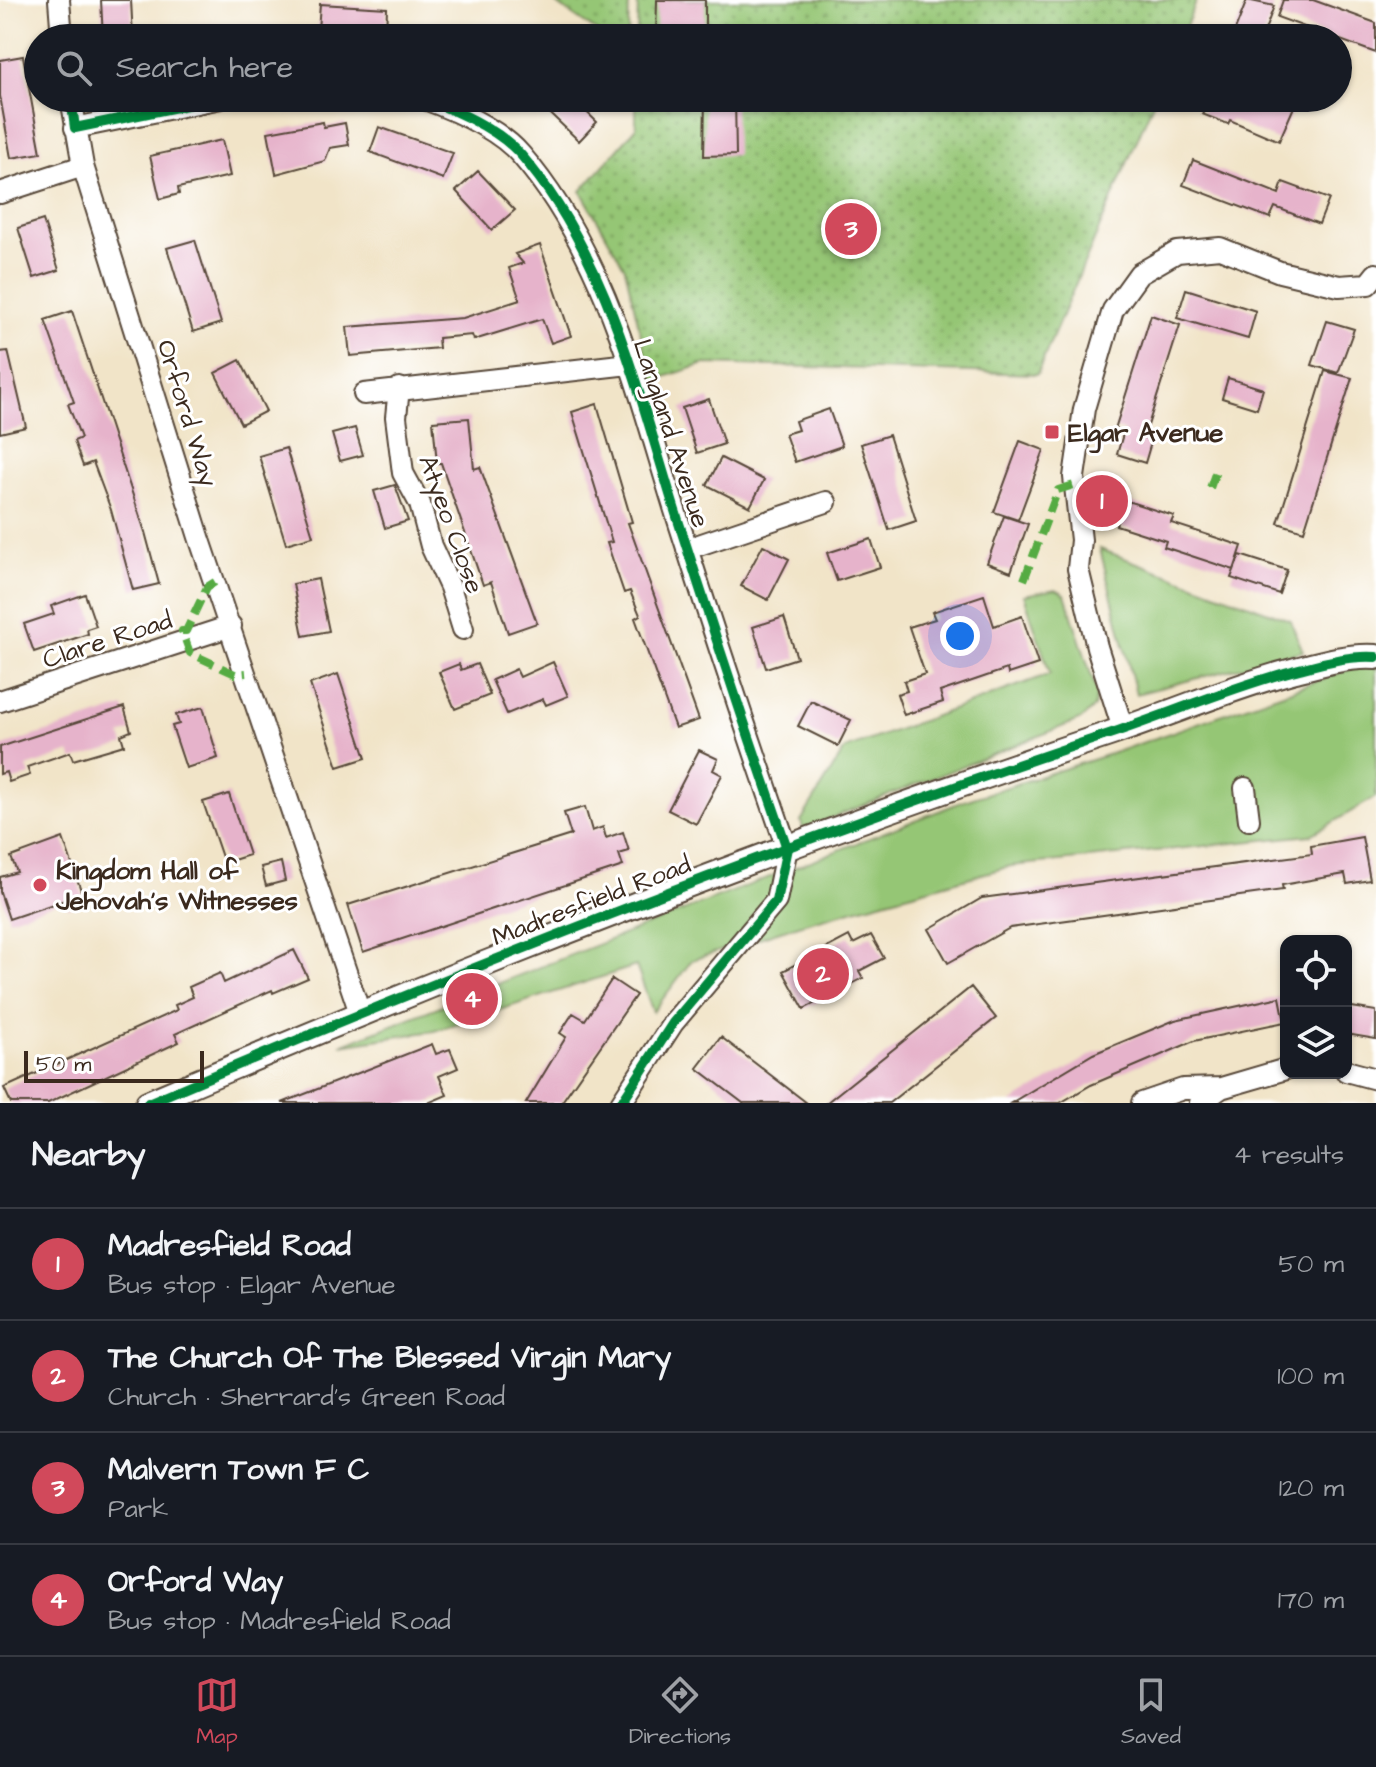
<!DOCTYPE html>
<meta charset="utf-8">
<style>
:root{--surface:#171b24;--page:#20242c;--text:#f1f3f6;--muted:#9ea1a6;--line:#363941;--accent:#d1495b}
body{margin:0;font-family:"Architects Daughter",sans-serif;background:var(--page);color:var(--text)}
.controls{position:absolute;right:24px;bottom:24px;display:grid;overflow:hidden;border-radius:16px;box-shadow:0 2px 6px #0004}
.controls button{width:72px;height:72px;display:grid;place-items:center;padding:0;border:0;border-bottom:2px solid var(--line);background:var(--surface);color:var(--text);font:40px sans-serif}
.scale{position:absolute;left:24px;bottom:20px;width:180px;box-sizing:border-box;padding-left:8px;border:4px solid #3b2a1e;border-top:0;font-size:22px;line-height:28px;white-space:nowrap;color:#3b2a1e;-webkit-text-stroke:6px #fff;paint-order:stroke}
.you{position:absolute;left:960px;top:636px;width:28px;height:28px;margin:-20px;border:6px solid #fff;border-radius:50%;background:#1a73e8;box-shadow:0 0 0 12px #1a73e833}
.badge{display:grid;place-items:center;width:52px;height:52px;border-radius:50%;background:var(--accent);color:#fff;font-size:26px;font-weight:700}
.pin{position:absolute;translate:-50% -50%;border:4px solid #fff;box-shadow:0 2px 8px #0006}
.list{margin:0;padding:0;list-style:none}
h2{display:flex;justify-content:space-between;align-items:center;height:104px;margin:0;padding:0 32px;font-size:34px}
h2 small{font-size:26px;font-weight:400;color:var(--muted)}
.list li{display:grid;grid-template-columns:52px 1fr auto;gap:24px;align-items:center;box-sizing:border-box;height:112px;padding:0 32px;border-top:2px solid var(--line)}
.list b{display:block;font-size:30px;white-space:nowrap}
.list p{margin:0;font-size:26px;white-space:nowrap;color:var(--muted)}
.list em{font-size:26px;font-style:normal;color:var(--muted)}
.icon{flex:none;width:44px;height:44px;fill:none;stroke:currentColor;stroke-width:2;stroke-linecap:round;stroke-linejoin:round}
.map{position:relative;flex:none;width:1376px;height:1103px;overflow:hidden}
.search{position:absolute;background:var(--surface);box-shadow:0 2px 6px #0004;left:24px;right:24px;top:24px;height:88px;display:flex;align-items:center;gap:20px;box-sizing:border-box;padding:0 28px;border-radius:44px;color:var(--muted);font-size:30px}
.sheet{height:552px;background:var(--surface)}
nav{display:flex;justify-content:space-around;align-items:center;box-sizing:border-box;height:112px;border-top:2px solid var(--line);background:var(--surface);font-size:22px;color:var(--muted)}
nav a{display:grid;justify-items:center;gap:4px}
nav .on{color:var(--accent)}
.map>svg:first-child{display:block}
</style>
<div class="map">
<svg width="1376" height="1103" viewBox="0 0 1376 1103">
<defs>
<pattern id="park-dots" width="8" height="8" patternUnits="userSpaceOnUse" patternTransform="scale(2)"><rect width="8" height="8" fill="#95c675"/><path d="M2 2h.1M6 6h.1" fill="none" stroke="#7ba15f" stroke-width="1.8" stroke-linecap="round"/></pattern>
</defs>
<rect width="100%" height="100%" fill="#fff"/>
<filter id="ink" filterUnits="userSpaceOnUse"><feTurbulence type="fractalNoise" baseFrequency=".0125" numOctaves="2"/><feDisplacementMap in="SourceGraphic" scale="16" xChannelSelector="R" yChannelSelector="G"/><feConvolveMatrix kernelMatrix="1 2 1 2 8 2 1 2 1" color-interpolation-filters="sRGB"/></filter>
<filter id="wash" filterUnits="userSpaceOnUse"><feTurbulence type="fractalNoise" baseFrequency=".006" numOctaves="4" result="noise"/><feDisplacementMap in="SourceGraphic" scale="32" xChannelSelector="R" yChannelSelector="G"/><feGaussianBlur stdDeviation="1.8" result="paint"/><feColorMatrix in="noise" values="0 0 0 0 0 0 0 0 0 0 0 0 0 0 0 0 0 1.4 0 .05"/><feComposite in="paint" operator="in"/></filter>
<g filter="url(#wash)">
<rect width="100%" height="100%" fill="#f1e4c8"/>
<path fill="#95c675" stroke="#68784a" stroke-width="2" d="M1100 549 1290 620 1303 651 1136 694Z
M1056 589 1065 594 1097 693 1094 707 1082 719 803 829 801 821 845 749 1050 674 1024 595Z
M1362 665 1376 666V797L1311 835 1011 866 808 922 692 960 653 1012 636 966 434 1031 341 1045 964 801 1116 752Z"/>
<path fill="url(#park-dots)" stroke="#68784a" stroke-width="2" d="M551 0H629L628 38H606Z
M638 0H1197L1181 38H637Z
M636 98H1155L1037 374 705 364 652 381 625 268 581 191 636 128Z"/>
<g id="blocks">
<path fill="#e6b3cb" d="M101 0H131L133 38H103Z
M657 0H705V38H656Z
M1247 0 1274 6 1262 38H1232Z
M1283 0H1313L1376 23V53L1277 17Z
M320 4 387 8 386 34 318 30Z
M23 56 41 153 11 158 0 96V60Z
M534 98H572L597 122 579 141Z
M705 98H735L736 155 704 156Z
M1209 98H1298L1279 141 1230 120 1228 124 1202 114Z
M323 122 324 127 345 123 349 145 330 148 325 161 276 174 268 132Z
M379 127 453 153 443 179 370 152Z
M222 140 230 176 178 188 179 194 160 199 150 156Z
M1193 160 1279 194 1283 182 1329 199 1319 224 1275 207 1270 218 1183 185Z
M478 171 515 210 492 230 456 191Z
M43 220 59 270 34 278 18 228Z
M195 240 221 323 193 332 167 248Z
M540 245 571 336 551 343 542 319 474 340 472 335 438 338 439 348 350 356 347 327 463 318 520 300 509 268 523 263 515 254Z
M1186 289 1256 311 1248 339 1177 318Z
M72 311 145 532 159 584 133 590 111 510 93 462 83 466 74 441 81 438 68 404 74 402 45 320Z
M1151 315 1180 325 1144 438 1152 439 1145 463 1117 454 1124 431 1115 429Z
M1327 321 1354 329 1338 373 1312 365Z
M8 351 26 427 0 433V352Z
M240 360 266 411 241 424 215 373Z
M1325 371 1352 378 1304 531 1278 523Z
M1228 378 1263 389 1257 409 1222 398Z
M709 399 724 444 697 453 682 408Z
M597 404 632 522 628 523 699 720 675 728 635 618 640 615 630 591 624 593 607 543 612 542 572 412Z
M829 409 842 446 795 462 785 434 798 430 795 421Z
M469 418 474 469 480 467 537 623 508 633 491 582 483 585 441 463H437L433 421Z
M355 428 363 455 340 461 332 434Z
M889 435 916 521 889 530 861 444Z
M1020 441 1044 450 1018 520 994 512Z
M286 448 313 536 286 544 259 456Z
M721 458 764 480 750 507 707 485Z
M395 485 408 521 385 528 374 491Z
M1124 500 1174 516 1171 523 1242 546 1234 570 1164 547 1166 541 1116 525Z
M1004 516 1028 524 1011 572 987 563Z
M871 539 880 567 837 581 827 553Z
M763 545 789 559 768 600 741 586Z
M1240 555 1287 570 1279 594 1231 578Z
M318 579 329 631 303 636 293 584Z
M85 594 96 626 87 629 88 634 34 652 24 624 54 614 51 606Z
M984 595 994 626 1022 616 1038 664 1008 674 1007 669 940 692 943 702 904 715 897 694 907 691 904 681 925 674 909 627 935 619 932 612Z
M784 617 797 658 766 668 753 627Z
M553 662 568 696 546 705 543 699 507 714 492 680 516 669 520 677Z
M459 664 461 670 477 664 490 695 455 709 439 672Z
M338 674 366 758 338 767 310 684Z
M811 701 851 720 838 746 798 726Z
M124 707 131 731 121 735 124 745 73 760 70 752 27 767 30 775 9 782 6 772 0 774V747Z
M203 707 218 758 186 768 172 726 179 724 176 715Z
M699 750 718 759 713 770 722 775 696 824 668 810Z
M229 794 249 855 224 863 203 802Z
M585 807 592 831 603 827 606 838 623 832 629 851 619 854 623 866 363 952 348 905 571 835 564 813Z
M1362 837 1370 880 1347 884 1345 874 1282 885 1283 890 1010 928 948 963 929 929 982 898 1312 854 1311 846Z
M63 838 85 902 68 908 65 900 9 919 0 892V877L17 872 11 857Z
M281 862 285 881 266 886 261 867Z
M871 935 884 958 859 971 863 978 804 1009 783 971 849 936 853 944Z
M294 950 308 978 273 993 272 990 175 1034 179 1042 48 1103H11L4 1088 177 1010 175 1005 193 997 189 987 220 973 224 983Z
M612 979 636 995 561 1103H526L566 1037 560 1033 573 1013 585 1020Z
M971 987 996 1018 889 1103H826Z
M1280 997 1285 1022 1194 1041 1091 1085 1060 1103H1011L1093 1054 1175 1020Z
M1346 1006 1376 1011V1039L1346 1034Z
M721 1037 807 1103H743L697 1068Z
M432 1044 436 1054 450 1049 458 1068 439 1076 447 1095 428 1103H282Z"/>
</g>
</g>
<g filter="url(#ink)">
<use href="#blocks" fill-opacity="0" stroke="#564638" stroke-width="2"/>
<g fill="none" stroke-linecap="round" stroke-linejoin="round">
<g stroke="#564638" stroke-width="24">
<path id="minor" d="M59 0 62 38
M71 98 83 166 199 537 360 1013
M422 98C455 110 498 128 521 155 608 255 639 397 678 520 713 630 749 739 787 848L776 901 673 1023 621 1103
M75 128 221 98
M0 193 83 166
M399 388 396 417 403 473 420 504 431 546 450 587 463 629
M364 394 629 364
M687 549 826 502
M0 701 231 626
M1123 729 1097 647 1078 569 1081 540 1074 477 1084 409 1113 310 1139 274 1177 252 1220 248 1280 272 1339 286 1368 284 1376 274
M1245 788 1249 820
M1346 1071 1376 1079
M1142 1103 1183 1089 1221 1088
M1200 1103 1221 1088 1286 1069"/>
</g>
<g stroke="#564638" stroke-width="28">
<path id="tertiary" d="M148 1103C467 967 790 840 1118 731 1177 711 1232 687 1292 671 1319 664 1348 655 1376 657"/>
</g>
<use href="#minor" stroke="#fff" stroke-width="20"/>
<use href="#tertiary" stroke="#fff" stroke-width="24"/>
<path stroke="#55ab43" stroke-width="8" stroke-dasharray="16 8" stroke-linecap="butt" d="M1210 488 1216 471
M1024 580 1058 490 1074 485
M215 582 207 587 186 631H182L190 653 235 674 246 673"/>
<g stroke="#fff" stroke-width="15">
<path id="cycleway" d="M71 98 75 128 221 98
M422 98C455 110 498 128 521 155 608 255 639 397 678 520 713 630 749 739 787 848L776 901 673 1023 621 1103
M148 1103C467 967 790 840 1118 731 1177 711 1232 687 1292 671 1319 664 1348 655 1376 657"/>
</g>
<use href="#cycleway" stroke="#00873e" stroke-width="10"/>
</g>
</g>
<g fill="#d1495b" stroke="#fff" stroke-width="3">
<rect x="1044" y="424" width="16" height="16" rx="4"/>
<circle cx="40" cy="885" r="8"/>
</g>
<g text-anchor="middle" stroke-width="6" stroke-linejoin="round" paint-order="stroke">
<g font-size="26" fill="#3b2a1e" stroke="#fff">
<text transform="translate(188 413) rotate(73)" y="9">Orford Way</text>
<text transform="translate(672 433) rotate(72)" y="9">Langland Avenue</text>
<text transform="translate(452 524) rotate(70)" y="9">Atyeo Close</text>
<text transform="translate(107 639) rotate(-18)" y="9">Clare Road</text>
<text transform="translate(591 900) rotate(-21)" y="9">Madresfield Road</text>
</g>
<g font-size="26" font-weight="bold" fill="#3b2a1e" stroke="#fff" text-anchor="start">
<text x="1068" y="441">Elgar Avenue</text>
<text x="56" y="879">Kingdom Hall of<tspan x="56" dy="30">Jehovah's Witnesses</tspan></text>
</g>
</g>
</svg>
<div class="controls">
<button><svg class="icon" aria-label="locate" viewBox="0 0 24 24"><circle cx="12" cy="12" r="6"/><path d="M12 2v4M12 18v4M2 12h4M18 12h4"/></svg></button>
<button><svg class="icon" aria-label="layers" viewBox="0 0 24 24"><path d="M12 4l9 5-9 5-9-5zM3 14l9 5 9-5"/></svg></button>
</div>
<div class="scale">50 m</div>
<div class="you"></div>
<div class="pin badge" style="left:1102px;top:501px">1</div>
<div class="pin badge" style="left:823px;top:974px">2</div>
<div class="pin badge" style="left:851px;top:229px">3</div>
<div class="pin badge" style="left:472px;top:999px">4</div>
<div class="search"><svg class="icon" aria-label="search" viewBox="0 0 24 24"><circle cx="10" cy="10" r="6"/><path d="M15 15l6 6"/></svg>Search here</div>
</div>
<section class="sheet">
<h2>Nearby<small>4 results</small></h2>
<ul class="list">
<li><span class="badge">1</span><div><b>Madresfield Road</b><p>Bus stop · Elgar Avenue</p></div><em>50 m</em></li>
<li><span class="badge">2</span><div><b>The Church Of The Blessed Virgin Mary</b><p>Church · Sherrard's Green Road</p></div><em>100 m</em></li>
<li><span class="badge">3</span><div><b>Malvern Town F C</b><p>Park</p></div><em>120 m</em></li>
<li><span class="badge">4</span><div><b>Orford Way</b><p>Bus stop · Madresfield Road</p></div><em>170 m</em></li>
</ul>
</section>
<nav>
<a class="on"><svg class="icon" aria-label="map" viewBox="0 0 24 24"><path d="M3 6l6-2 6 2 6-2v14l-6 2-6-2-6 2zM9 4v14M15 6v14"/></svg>Map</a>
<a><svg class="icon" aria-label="directions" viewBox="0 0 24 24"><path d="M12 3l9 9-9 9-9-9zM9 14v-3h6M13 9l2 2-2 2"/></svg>Directions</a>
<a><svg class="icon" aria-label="saved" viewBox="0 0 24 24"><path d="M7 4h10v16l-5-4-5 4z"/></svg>Saved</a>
</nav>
